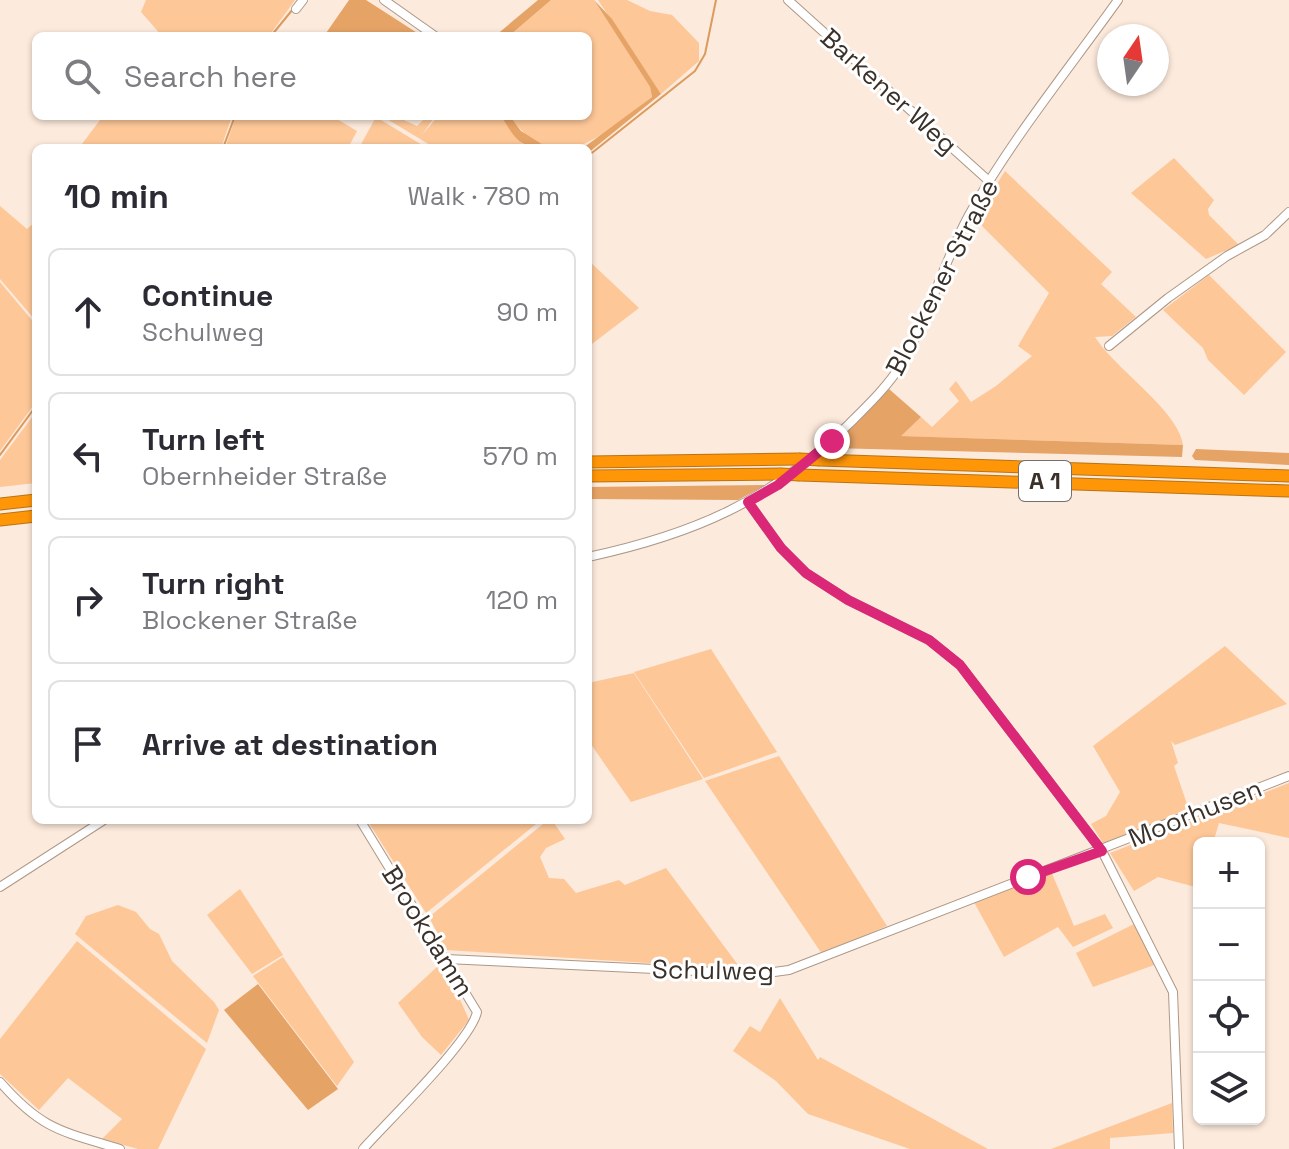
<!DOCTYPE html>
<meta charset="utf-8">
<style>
:root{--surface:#fff;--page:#f2f2f3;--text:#2b2b33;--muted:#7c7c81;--line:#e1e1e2}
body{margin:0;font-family:"Space Grotesk",sans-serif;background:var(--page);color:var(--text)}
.controls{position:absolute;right:24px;bottom:24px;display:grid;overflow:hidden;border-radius:12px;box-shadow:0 2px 6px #0004}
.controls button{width:72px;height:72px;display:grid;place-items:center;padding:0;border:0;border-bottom:2px solid var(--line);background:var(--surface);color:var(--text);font:40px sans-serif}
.compass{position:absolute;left:1097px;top:24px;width:72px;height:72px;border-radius:50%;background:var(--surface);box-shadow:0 2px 6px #0004;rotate:13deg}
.stop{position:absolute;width:24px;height:24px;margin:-18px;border:6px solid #db2777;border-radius:50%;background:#fff}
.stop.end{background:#db2777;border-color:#fff;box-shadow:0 2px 8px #0008}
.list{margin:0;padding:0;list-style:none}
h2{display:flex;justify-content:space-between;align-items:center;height:104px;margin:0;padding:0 32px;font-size:34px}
h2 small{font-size:26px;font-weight:400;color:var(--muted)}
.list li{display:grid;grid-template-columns:52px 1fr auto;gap:24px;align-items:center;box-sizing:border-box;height:128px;margin:0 16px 16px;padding:0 16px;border:2px solid var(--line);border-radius:12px}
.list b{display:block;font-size:30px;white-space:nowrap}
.list p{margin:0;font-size:26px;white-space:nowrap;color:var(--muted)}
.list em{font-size:26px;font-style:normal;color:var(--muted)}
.icon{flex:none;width:44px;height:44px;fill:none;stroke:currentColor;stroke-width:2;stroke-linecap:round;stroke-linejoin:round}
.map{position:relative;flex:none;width:1289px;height:1149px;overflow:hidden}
.search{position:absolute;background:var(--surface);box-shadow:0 2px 6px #0004;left:32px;top:32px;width:560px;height:88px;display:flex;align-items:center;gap:20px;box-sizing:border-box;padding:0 28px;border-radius:12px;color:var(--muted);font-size:30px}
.panel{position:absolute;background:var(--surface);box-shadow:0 2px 6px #0004;left:32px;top:144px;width:560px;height:680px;border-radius:12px}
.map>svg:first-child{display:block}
</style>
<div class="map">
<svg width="1289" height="1149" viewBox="0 0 1289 1149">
<rect width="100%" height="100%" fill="#fceadc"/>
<path fill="#fdc798" d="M146 0H295L269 36H162L141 12Z
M551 0H594L650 87 652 97C604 132 558 184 510 116H588V36H509Z
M598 0H627L650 11 672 15 699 43V61L661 94Z
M103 116H228L231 119 221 148H79Z
M236 116H332L357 131 348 148H225Z
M382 116H395L417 126 427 116H435L422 135 438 116H501L517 139 528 148H435Z
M376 117 427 148H359Z
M1174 158 1214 200 1208 209 1209 215 1239 245 1206 259 1131 193Z
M1005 171 1112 272 1101 284 1136 317 1112 336 1095 337C1115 369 1179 411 1183 445L900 436 921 417 932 427 959 401 949 389 956 381 971 402 996 386 1032 356 1018 346 1049 293 975 219Z
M0 206 27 229 36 221V321L0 279Z
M588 260 639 308 588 347Z
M1209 275 1286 352 1244 395 1208 360 1203 348 1163 310Z
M0 282 36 325V402L0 451Z
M36 412V483L0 487V460Z
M1225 646 1287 704 1175 745 1171 741 1178 763 1174 766 1189 810 1103 843 1091 824 1106 816 1120 792 1093 746Z
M711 649 777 752 704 778 634 672Z
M634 673 703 779 631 802 588 740V683Z
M779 756 887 926 822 954 705 781Z
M1289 783V838L1219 823 1213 843H1199V888L1158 877 1134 891 1110 853Z
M367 820H541L426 913Z
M548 820H552L565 839 546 848 540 857 549 878 564 879 576 893 619 880 625 885 666 868 741 969 446 950 429 917Z
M1051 871 1074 926 1105 914 1113 928 1073 947 1058 927 1004 957 974 902Z
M240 889 283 955 252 974 207 915Z
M118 905 136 912 150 929 159 934 172 961 214 1002 219 1010 207 1043 75 934 86 916Z
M1136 923 1157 964 1093 987 1076 953Z
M77 941 206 1049 158 1149H138L102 1139 122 1119 68 1078 39 1110 0 1074V1039Z
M283 957 354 1062 337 1086 253 976Z
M438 966 455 988 469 1020 441 1055 422 1037 398 1003Z
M780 998 818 1060 820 1057 988 1149H910L808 1114 776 1081 733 1051 750 1026 760 1032Z
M1172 1103 1173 1133 1110 1138V1149H1051Z"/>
<path fill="#e6a366" d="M349 0H366L422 36H324Z
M538 0H551L509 36H495Z
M594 0 612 19 661 94 588 153V148H583L652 97 650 87Z
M501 116H510L521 131 548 148C518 148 516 139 501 116Z
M889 389 921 417 901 436 1183 445 1182 457 830 448Z
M1196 449 1289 453V465L1195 460 1192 456Z
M766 485 738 500 588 499V487Z
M258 984 338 1089 308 1110 224 1010Z"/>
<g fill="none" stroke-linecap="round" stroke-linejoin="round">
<path stroke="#dc9a5d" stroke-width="2" d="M271 36 293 9
M223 148 235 116
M588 156 695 71 705 54 716 0
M0 455 36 406"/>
<g stroke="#ad9887" stroke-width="10">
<path id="minor" d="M384 0 435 36
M788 0 990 182
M296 9 303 0
M1109 346 1168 298 1227 256 1265 235 1289 212
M748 502 781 548 806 573 848 600 929 640 960 665 1102 851 1173 992 1179 1149
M588 557C695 534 770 501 849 424 867 406 887 387 901 365 929 317 943 263 969 215 1011 140 1068 70 1118 0
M360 820 477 1012C471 1041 387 1122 363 1149
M0 887 104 820
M446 959 759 974 789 970 1289 776
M0 1082C42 1130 61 1131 120 1149"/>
</g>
<g stroke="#ba7314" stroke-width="13">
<path id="highway" d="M820 460 1289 476
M588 462 799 459
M800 475 1289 491
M588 476 780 474
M0 504 36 500
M0 520 36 516"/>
</g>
<use href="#minor" stroke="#fff" stroke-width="8"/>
<use href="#highway" stroke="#ff9608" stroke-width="11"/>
<g stroke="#ba7314" stroke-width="13" stroke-linecap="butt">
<path id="highway-bridge" d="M799 459 820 460
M780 474 800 475"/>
</g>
<use href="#highway-bridge" stroke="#ff9608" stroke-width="11"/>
</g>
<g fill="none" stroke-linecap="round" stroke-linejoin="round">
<path stroke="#db2777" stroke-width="10" d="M832 441 778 485 748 502 781 548 806 573 848 600 929 640 960 665 1102 851 1028 877"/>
</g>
<g text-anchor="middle" stroke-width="6" stroke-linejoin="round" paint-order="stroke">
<rect fill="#fff" stroke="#756f6a" stroke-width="2" x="1019" y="461" width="52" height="40" rx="6"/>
<g font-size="24" font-weight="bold" fill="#3a312a">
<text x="1045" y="489">A 1</text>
</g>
<g font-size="26" fill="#3a312a" stroke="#fff">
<text transform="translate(889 91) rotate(42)" y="9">Barkener Weg</text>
<text transform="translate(942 277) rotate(-63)" y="9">Blockener Straße</text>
<text transform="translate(1195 813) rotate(-22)" y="9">Moorhusen</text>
<text transform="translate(428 931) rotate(58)" y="9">Brookdamm</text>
<text transform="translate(713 970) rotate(1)" y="9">Schulweg</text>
</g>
</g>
</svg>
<div class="controls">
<button>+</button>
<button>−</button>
<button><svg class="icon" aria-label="locate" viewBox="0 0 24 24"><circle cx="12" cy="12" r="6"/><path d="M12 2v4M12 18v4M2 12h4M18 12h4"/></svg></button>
<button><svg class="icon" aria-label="layers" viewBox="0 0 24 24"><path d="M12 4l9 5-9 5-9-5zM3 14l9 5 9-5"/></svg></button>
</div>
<svg class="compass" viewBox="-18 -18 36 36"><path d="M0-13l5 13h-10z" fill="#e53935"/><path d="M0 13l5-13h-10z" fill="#7c7c81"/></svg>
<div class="stop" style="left:1028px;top:877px"></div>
<div class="stop end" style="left:832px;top:441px"></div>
<div class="search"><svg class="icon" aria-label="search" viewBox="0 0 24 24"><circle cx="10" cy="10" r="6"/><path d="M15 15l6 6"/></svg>Search here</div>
<section class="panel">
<h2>10 min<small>Walk · 780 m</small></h2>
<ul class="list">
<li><svg class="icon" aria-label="ahead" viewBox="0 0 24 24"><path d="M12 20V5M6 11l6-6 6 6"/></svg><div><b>Continue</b><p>Schulweg</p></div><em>90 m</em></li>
<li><svg class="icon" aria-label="left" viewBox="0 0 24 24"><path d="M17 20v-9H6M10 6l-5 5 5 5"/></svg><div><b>Turn left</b><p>Obernheider Straße</p></div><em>570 m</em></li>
<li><svg class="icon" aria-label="right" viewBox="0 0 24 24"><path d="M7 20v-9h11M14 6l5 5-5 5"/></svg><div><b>Turn right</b><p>Blockener Straße</p></div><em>120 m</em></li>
<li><svg class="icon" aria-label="arrive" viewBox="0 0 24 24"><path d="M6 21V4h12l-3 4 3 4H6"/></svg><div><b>Arrive at destination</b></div></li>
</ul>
</section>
</div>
